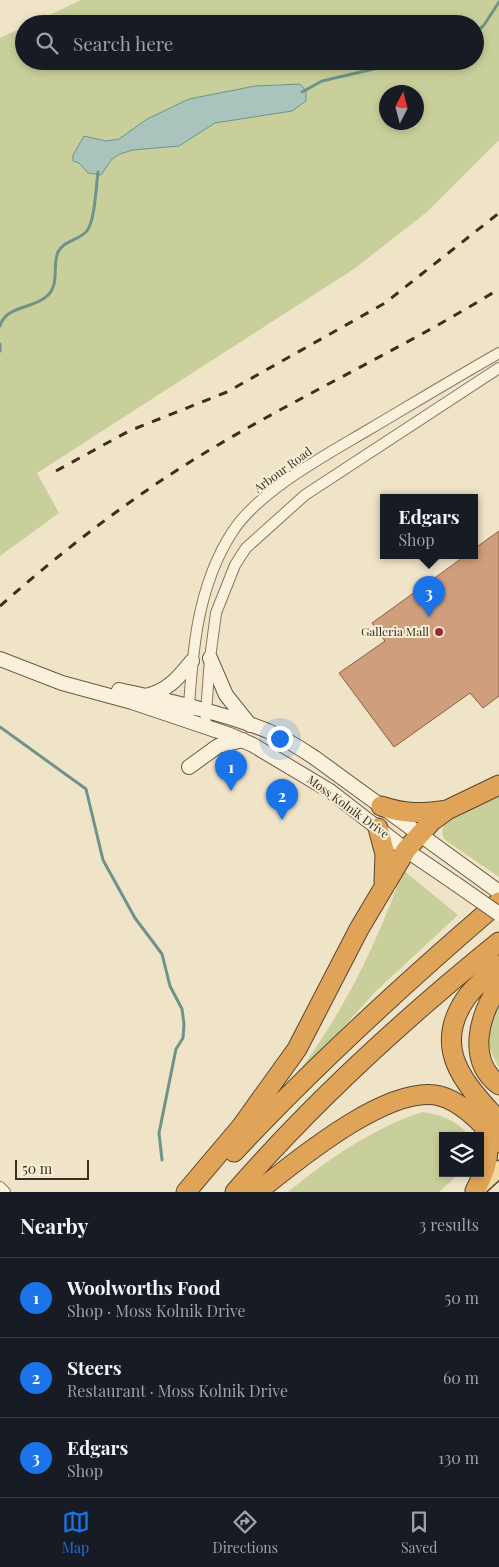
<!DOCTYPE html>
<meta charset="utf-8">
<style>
:root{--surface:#171b24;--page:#242831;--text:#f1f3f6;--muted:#9ea1a6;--line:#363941;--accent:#1a73e8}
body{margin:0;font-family:"Playfair Display",serif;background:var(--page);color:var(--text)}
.controls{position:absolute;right:15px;bottom:15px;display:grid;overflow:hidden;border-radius:0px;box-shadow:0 2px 8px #0003}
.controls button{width:45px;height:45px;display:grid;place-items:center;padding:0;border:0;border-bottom:1px solid var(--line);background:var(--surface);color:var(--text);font:25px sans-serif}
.compass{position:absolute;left:379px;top:85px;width:45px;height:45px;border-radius:50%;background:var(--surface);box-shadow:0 2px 8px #0003;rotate:6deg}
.scale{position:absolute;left:15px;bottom:12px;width:74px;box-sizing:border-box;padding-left:5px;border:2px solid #3d2e20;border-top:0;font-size:14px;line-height:18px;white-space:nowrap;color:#3d2e20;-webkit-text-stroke:4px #f7eed8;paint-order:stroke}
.you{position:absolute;left:279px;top:738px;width:18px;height:18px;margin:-12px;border:4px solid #fff;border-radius:50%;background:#1a73e8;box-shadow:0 0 0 8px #1a73e833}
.badge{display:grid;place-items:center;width:32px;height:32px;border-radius:50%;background:var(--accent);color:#fff;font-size:16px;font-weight:700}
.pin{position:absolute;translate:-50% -41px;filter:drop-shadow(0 1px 2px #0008)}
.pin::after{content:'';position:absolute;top:26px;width:18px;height:15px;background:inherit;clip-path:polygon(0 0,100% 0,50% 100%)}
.popup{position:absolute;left:380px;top:494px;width:98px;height:65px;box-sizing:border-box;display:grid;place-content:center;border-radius:0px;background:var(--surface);filter:drop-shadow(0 1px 4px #0005);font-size:16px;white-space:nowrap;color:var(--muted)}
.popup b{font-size:19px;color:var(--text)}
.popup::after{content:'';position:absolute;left:50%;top:100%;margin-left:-10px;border:10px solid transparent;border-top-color:var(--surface)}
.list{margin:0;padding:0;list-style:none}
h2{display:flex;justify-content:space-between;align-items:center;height:65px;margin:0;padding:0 20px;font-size:21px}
h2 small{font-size:16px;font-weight:400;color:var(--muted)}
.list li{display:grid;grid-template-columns:32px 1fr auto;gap:15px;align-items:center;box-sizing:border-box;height:80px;padding:0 20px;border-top:1px solid var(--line)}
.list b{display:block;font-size:19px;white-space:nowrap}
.list p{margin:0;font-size:16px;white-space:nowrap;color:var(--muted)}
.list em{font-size:16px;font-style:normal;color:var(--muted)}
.icon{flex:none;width:28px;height:28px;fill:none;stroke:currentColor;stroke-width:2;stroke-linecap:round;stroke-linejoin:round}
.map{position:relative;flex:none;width:499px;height:1192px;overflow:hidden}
.search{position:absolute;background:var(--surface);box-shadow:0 2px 8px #0003;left:15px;right:15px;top:15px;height:55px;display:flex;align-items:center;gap:12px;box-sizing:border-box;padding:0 18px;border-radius:28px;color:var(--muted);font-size:19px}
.sheet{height:305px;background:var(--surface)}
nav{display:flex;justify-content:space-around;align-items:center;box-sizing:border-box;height:70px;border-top:1px solid var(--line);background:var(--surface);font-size:14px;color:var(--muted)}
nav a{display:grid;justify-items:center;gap:2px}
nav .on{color:var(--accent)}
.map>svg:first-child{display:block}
</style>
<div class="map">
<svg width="499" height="1192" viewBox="0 0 499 1192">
<rect width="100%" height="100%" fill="#f0e4c8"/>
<path fill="#c9cf9b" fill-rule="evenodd" d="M81 0H499V140L427 212 354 269 37 473 59 513 0 556V38L24 27V61H475V24H31ZM286 84 292 111 215 123 179 146 133 150 120 154 112 159 101 175 88 173 79 163 84 136C95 139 106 143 118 140 129 136 138 123 149 118 192 101 240 87 286 84ZM386 92H416V122H386Z
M499 797V877L445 840C440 832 442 825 449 820Z
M403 870 458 915 375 992 306 1069 303 1066C347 1005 378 941 403 870Z
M499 1003V1067C482 1040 488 1029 499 1003Z
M422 1112C441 1115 454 1119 467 1133L468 1136H443V1173H460L439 1192H288C327 1160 373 1128 422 1112Z"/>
<path fill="#a9c4bc" stroke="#6f938a" d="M300 84 306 91V101L292 111 215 123 179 146 133 150 120 154 112 159 101 175 88 173 79 163 73 161V155L84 136 106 141 119 139 147 119 189 99 255 86Z"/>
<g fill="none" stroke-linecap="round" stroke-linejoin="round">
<path stroke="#6f938a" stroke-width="3" d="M475 34 484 25 499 2
M302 92 322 81 408 61
M0 326C6 305 34 309 47 296 60 285 52 265 58 252 62 242 78 240 86 232 95 223 96 186 98 172
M0 344V351
M0 727 86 789 103 860 135 918 162 954 170 986 182 1009 184 1024 183 1038 176 1049 159 1133 162 1160"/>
</g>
<path fill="#cf9f7d" stroke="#8d5f41" d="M499 531V696L483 708 470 693 394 747 339 673 385 641 372 623 465 556H474V549Z"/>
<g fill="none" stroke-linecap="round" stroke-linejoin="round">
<g stroke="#8d765c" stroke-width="12">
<path id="street" d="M188 721C192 656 196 587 233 531 260 490 326 455 368 430 412 404 455 378 499 353
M205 727 210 658 216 613 235 565 246 548 305 495 499 368
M0 1187 5 1192"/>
</g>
<g stroke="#6f573f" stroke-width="16">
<path id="secondary" d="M210 658 226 695 250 725
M0 659 62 683 132 702 230 735 253 745 330 791 406 850 456 884
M119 690C168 701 221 712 268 731 284 738 300 748 315 758L499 892
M146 696C169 690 178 678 192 661
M189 767 218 746 243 740"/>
</g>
<g stroke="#5b4430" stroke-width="19">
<path id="primary" d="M477 1189 499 1169"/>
</g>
<g stroke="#5b4430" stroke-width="21">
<path id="highway" d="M381 806C404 814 422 814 446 810
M378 828 385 854 384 882
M499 965C488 976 475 985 466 998 431 1049 465 1084 499 1121
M499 986C479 1015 466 1060 499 1085
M234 1152C317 1063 407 981 499 902
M475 1191C488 1165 491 1156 484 1128
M186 1192 241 1127 297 1049 359 929 406 850 432 821 447 810 499 785
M235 1192C315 1100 405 1018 499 942
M257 1192C295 1162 389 1083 440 1096 463 1102 485 1126 499 1143"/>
</g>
<use href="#street" stroke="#faf1dc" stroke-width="10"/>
<use href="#secondary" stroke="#faf1dc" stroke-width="14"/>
<use href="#primary" stroke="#f3d9a0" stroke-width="16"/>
<use href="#highway" stroke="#e0a458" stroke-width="19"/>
<path stroke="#3d2e20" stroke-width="3" stroke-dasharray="9 9" stroke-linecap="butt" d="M56 471 129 431 227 392 385 303 499 213
M0 606C60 553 124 503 193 460 292 399 399 351 499 289"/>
<g stroke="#6f573f" stroke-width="16" stroke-linecap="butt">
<path id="secondary-bridge" d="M456 884 499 914"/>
</g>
<use href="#secondary-bridge" stroke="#faf1dc" stroke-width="14"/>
</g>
<circle fill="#9e2a2b" stroke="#f7eed8" stroke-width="2" cx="439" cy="632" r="5"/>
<g text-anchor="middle" stroke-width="4" stroke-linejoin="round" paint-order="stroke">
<g font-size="12" fill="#3d2e20" stroke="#f7eed8">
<text transform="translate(283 470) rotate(-36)" y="4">Arbour Road</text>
<text transform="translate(348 807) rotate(36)" y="4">Moss Kolnik Drive</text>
</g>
<g font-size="12" fill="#3d2e20" stroke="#f7eed8" text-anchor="end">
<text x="429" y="636">Galleria Mall</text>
</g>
</g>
</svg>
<div class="controls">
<button><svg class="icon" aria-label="layers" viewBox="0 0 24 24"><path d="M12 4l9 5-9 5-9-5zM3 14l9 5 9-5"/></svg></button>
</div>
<svg class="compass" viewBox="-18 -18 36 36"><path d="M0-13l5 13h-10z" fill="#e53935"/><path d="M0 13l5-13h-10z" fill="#9ea1a6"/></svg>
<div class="scale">50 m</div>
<div class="you"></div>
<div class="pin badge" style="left:231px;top:791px">1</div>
<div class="pin badge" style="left:282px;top:820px">2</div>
<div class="pin badge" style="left:429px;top:617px">3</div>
<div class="popup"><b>Edgars</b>Shop</div>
<div class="search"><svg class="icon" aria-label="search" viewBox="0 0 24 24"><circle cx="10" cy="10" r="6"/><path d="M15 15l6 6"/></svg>Search here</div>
</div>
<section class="sheet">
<h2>Nearby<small>3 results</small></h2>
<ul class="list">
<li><span class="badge">1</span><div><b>Woolworths Food</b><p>Shop · Moss Kolnik Drive</p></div><em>50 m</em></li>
<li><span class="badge">2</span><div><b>Steers</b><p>Restaurant · Moss Kolnik Drive</p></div><em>60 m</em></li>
<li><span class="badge">3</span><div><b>Edgars</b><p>Shop</p></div><em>130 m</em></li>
</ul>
</section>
<nav>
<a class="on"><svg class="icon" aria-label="map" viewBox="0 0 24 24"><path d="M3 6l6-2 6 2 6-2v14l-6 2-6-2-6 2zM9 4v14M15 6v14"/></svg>Map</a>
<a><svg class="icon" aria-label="directions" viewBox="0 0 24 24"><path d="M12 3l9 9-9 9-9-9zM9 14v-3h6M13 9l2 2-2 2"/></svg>Directions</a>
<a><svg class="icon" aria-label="saved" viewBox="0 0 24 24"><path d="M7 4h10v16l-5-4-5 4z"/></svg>Saved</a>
</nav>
